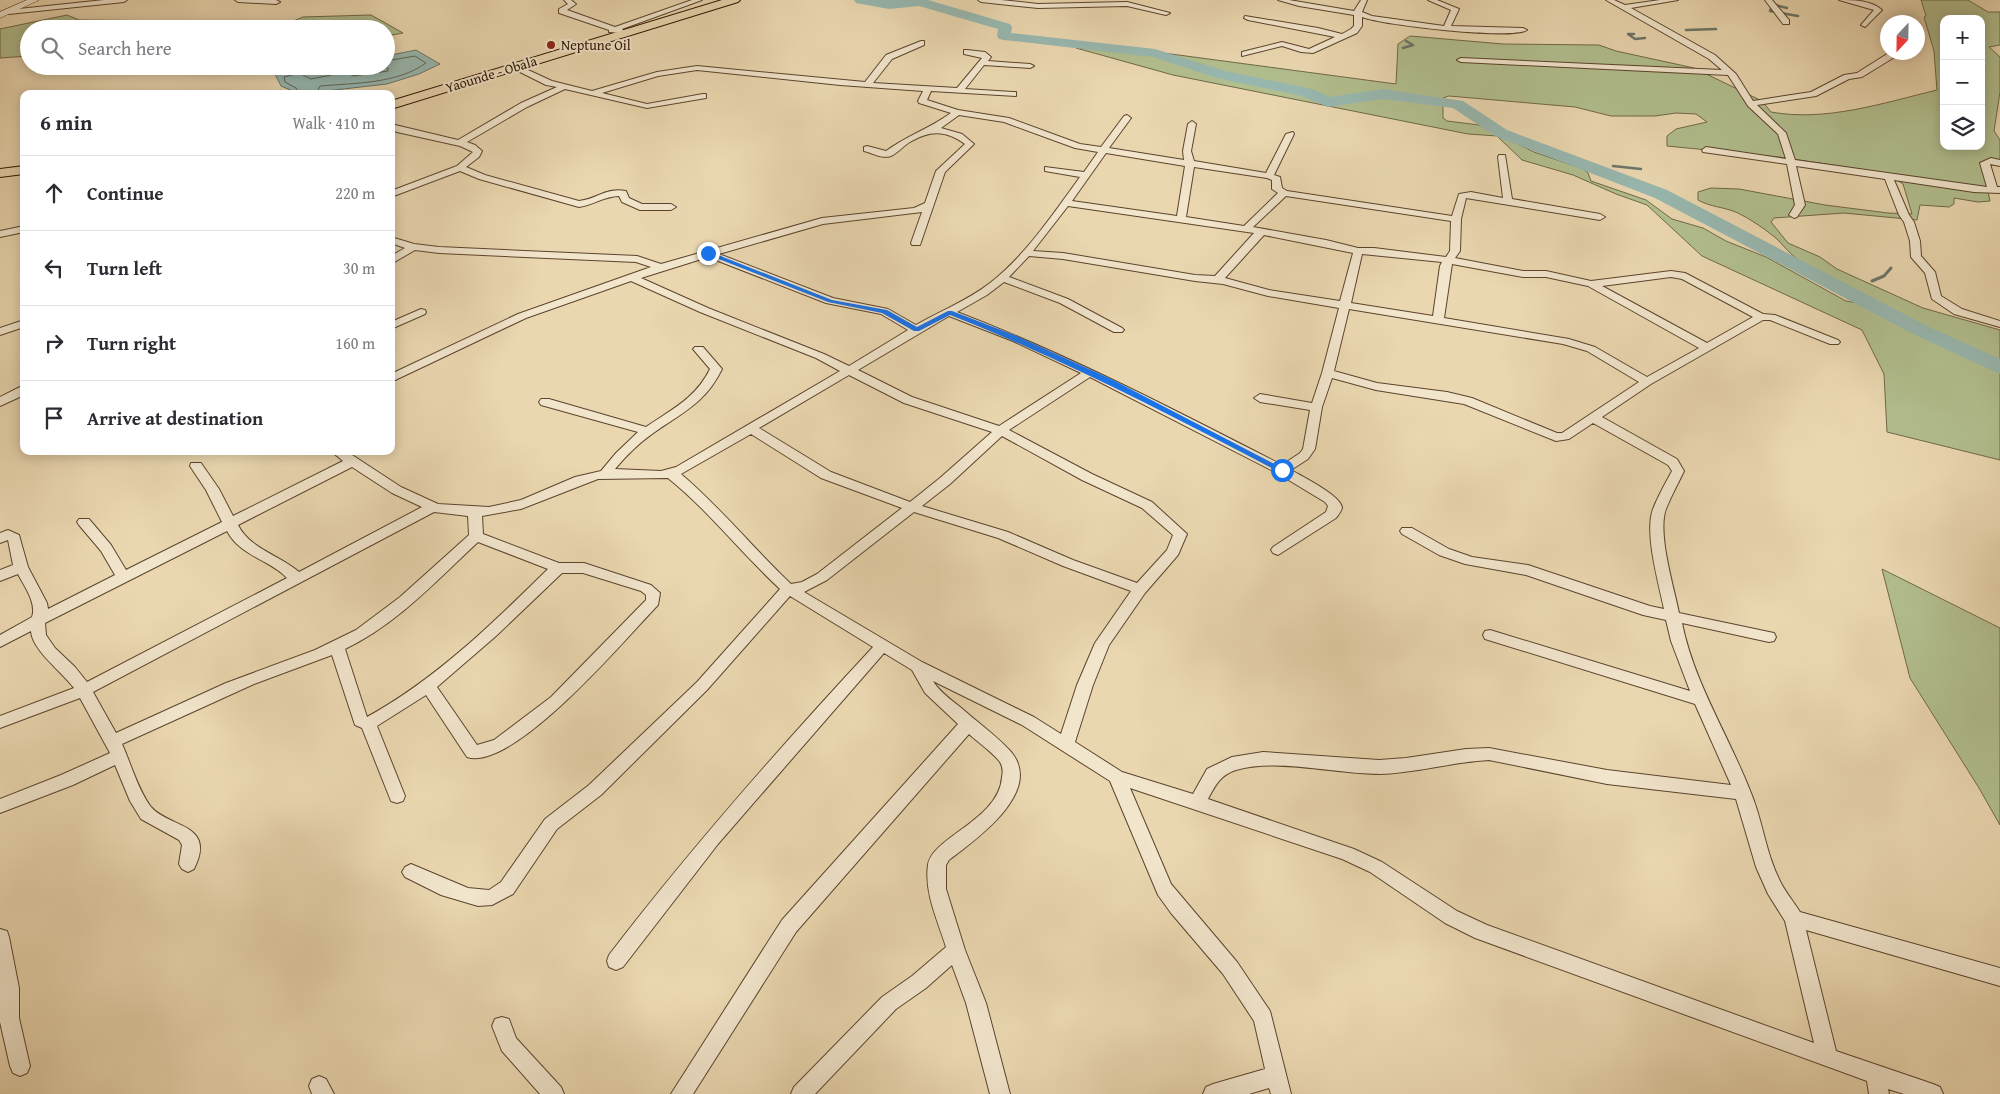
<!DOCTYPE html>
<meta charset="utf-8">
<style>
:root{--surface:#fff;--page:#f7f7f7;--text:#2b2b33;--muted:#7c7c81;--line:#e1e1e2}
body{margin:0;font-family:"Gentium Book Plus",serif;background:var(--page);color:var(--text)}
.controls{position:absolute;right:15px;top:15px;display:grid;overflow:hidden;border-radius:10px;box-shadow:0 2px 12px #0003}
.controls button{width:45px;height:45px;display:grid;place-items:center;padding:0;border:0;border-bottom:1px solid var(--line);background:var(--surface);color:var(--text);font:25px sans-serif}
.compass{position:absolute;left:1880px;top:15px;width:45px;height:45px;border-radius:50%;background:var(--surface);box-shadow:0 2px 12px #0003;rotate:202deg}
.stop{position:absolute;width:15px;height:15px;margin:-11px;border:4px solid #1a73e8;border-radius:50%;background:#fff}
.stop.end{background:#1a73e8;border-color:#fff;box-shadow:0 1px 5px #0008}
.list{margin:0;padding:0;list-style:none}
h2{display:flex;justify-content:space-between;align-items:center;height:65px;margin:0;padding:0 20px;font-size:21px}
h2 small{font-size:16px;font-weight:400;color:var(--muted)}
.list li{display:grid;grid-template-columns:32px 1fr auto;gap:15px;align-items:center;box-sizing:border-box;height:75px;padding:0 20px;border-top:1px solid var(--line)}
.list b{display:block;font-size:19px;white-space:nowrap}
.list em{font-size:16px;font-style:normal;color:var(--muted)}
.icon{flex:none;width:28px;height:28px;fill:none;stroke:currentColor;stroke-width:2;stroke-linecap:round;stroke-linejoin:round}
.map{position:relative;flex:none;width:2000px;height:1094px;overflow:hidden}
.search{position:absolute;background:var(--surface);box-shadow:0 2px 12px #0003;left:20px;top:20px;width:375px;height:55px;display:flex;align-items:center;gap:12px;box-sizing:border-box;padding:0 18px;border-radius:28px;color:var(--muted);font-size:19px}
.panel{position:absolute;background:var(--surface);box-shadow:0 2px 12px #0003;left:20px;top:90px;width:375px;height:365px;border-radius:10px}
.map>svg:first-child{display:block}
</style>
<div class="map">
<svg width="2000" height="1094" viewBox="0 0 2000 1094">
<rect width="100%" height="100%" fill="#ead7b0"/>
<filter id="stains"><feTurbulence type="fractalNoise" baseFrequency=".004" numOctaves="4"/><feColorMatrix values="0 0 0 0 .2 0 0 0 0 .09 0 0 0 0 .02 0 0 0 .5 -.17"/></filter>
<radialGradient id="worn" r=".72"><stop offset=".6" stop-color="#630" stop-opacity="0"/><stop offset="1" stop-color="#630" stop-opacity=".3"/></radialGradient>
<path fill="#b2bf8f" stroke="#706948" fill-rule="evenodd" d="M1921 0H1968L1988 12H2000V45L1989 47 2000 57V92L1994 131 2000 140V161L1983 167 1990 201 1978 202 1954 198V204L1949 207 1920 205 1917 220 1844 213 1774 218 1771 222 1788 243 1820 257 1837 269 1923 308 2000 330V460L1887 432 1884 374 1862 330 1702 256 1647 205 1616 194 1573 175 1522 160 1497 136 1468 134 1173 75 1076 48 1141 50 1396 84 1398 44 1410 36 1503 44 1599 45 1616 51 1694 68 1762 101 1771 112C1826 122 1883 103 1937 90L1934 51 1924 17 1926 16ZM1944 19H1981V146H1944ZM1449 96 1575 107 1611 116H1655L1676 113 1696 114 1707 122 1676 129 1667 136V146L1779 157 1886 173 1903 184 1912 214 1888 213 1825 205 1739 189 1711 188 1698 192V200C1710 207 1725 207 1738 213 1752 220 1765 229 1777 239 1783 245 1789 253 1796 258 1811 269 1853 285 1858 303L1846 301 1766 257 1726 241 1703 228 1672 219 1646 200 1591 181 1588 173 1583 169 1534 152 1479 125 1447 121 1443 118V98Z
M67 15 79 20 193 21 177 29H29V56L0 58V29Z
M371 15 403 33 386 36V29H274L303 17Z
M127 66H231L196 73Z
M1882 569 2000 628V825L1979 788 1910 678Z"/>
<path fill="#98b8b0" stroke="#6d766a" d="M416 50 440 64 419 74 387 84 300 94 281 86 275 74 300 68 310 74 349 66H386V56Z"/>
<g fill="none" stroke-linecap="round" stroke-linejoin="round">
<path stroke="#626658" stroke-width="1" d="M352 66 350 74 353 76 388 71V68L383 66
M298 94 296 88 285 82 284 77 299 73 311 79 341 73 344 71 345 66
M316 94 320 86C354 83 397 84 426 63L415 56 386 61"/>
<path stroke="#6d766a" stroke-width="2.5" d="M1771 4 1787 8
M1770 5 1772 6 1770 11 1798 16
M1686 30 1716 29
M1634 34H1628L1635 39 1645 38
M1403 48 1413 45 1406 41
M1613 166 1641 169"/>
<path stroke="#6d766a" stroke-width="3" d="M1872 281 1884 276 1891 268"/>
<path fill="#98b8b0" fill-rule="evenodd" d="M854 0H928L1010 24 1012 27 1011 33 1155 49 1225 71 1312 89 1330 97 1383 89 1463 101 1507 130 1667 190 1927 326 2000 359V374L1913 334 1655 198 1495 136 1453 108 1383 99 1328 107 1302 96 1217 78 1153 57 1004 40 999 39 997 36 998 29 919 6 889 9 856 3Z"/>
<g stroke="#5c442c" stroke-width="2">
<path id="minor" d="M104 0H127L124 2 9 14 5 12 9 10Z
M235 0H276L280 2 276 4 238 2Z
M564 0H571L576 4 567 10 615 27 692 0H702L622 29 624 31 620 33 609 32V30L559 13V9L568 4Z
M978 0H1001L1038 4 1127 2 1170 13 1166 15 1127 6 1038 8 981 2Z
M1278 0H1289L1354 11 1361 0H1367L1362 12 1372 16 1444 26 1451 10 1428 0H1437L1459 9 1451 26 1523 28 1527 30C1512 40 1382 25 1362 17V26L1357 33 1313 53 1301 52 1282 46 1242 56V52L1282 42 1309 49 1335 37 1248 20 1244 18 1245 16 1318 28 1342 34 1351 29 1354 26V15L1299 6Z
M1606 0H1614L1625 5 1660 0H1678L1631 8 1715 55 1736 74 1753 101 1811 92 1844 75 1857 73 1887 54H1893V58L1862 77 1849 79 1816 96 1757 105 1786 133 1795 160 1987 187 1980 163 1991 158 2000 160V166L1990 164 1997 187H2000V193L1974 192 1894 180 1909 215 1914 222 1920 241 1921 256 1935 272 1941 296 1962 309 2000 321V327L1954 314 1932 299 1925 273 1911 257 1910 241 1904 222 1899 215 1885 179 1796 166 1805 205 1797 217 1794 218 1789 215 1795 205 1787 164 1703 152 1702 150 1706 147 1786 159 1778 134 1748 106 1728 75 1461 62 1457 60 1461 58 1722 70 1709 59Z
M1765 0H1772L1789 20V24H1783Z
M1839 0C1853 0 1871 0 1882 10L1865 27 1861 25 1874 10Z
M921 41H924V45L892 59 873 83 957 88 982 58 964 54V50H967L985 52 991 57 988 61 1030 64 1034 66 1030 68 984 65 965 89 1013 92H1016V96L931 91 927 100 958 110 1009 118 1080 144 1101 147 1124 116 1127 115 1131 118 1109 148 1184 160 1183 151 1188 124 1192 121 1196 124 1191 151 1194 161 1266 173 1286 134 1293 132 1294 134 1274 175 1280 177 1282 188 1287 191 1452 216 1459 194 1471 192 1503 198 1498 157 1499 155H1505L1512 199 1600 214 1605 217 1600 220 1466 198 1461 219 1460 251 1455 258 1523 271H1546L1591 281 1671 271 1685 273 1763 314 1775 315 1838 340 1840 342 1838 344H1830L1770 320H1763L1651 384 1602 417 1677 459 1684 471C1678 484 1671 496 1666 509 1657 533 1674 587 1679 613L1769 632 1774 633 1776 637 1774 641 1769 642 1682 623C1694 683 1729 736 1751 793 1763 822 1766 855 1781 883 1786 893 1794 902 1800 912L2000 968V986L1806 930 1836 1051 1933 1084 1940 1087 1943 1094H1904L1888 1089 1889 1094H1869L1867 1081 1475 938 1445 923 1370 872 1342 859 1130 788 1171 884 1237 962 1270 1011 1291 1094H1271L1269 1088 1249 1094H1203L1206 1087 1213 1084 1265 1069 1254 1021 1223 974 1171 913 1158 895 1110 781 1022 725 933 681C940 693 956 703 966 712 981 725 999 738 1012 753 1043 793 975 840 949 860L946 865V889L965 950 986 1003 1010 1094H990L966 1003 952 965 926 988 896 1009 815 1094H791L794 1087 882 997 912 976 946 947C938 921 924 893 928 865 932 837 999 820 1002 777 1003 772 1003 767 1000 762 992 752 979 743 969 734L796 932 693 1094H671L782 920 958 724 925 693 912 670 884 653 718 844 623 967 616 970 609 967 607 961 609 955C692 847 781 746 873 647L790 596 707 690 601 795 557 829 513 894 492 905 478 906 441 895 405 877 402 872 405 867 411 864 468 888 489 890 501 882 545 819 589 785 697 682 780 589C741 553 709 511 668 478L598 479 521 509 482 516 483 534 559 563H584L651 585 660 593 658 605C626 638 514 772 467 757L426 695 377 726 405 796 403 801 397 803 391 801 362 728 355 725 332 655 254 684 122 744C131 764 138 790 151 807 169 828 217 823 194 869L188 872 182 869 179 864 182 845 179 840 141 819 130 801 115 765 73 785 0 813V799L61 775 110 753 80 698 0 728V716L74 688C62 672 32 650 31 631L0 647V635L32 617C37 603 24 586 18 574L0 581V570L13 565 8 540 0 543V533L8 530 19 535 28 567 47 603 48 609 115 575 101 551 79 525 77 522 79 519H89L111 545 126 570 222 522 206 490 190 466 191 463H201L219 489 233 516 343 461 331 451H346L401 487 438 504 489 507 521 500 575 477 601 471 616 453 638 432 541 405 539 402 541 399H549L646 427C671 410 696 398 710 369L693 349 695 347H703L722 369C705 404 681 413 652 434 638 444 626 456 615 469L661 471 676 467 840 371 816 358 700 312 631 281 526 318 391 382V374L518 314 651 267 636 262 439 253 415 250 391 264V256L405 248 391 243V237L414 244 439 247 637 256 661 264 822 218 914 208 925 203 936 171 965 144C946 130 930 130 910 142 903 146 898 153 891 156 882 159 872 153 864 151V147L867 146 886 151C907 136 930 128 951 113L919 103 918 101 923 91 840 85 697 70 658 76 602 93 647 104 703 94H706V98L647 108 565 89 527 107 467 142 475 145 482 151 479 157 466 167 485 175 579 201C597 199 606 187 626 191L629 198 642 204H671L676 207 671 210H640L622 202 619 196C605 196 593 205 579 207L479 179 460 171 391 197V191L457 166 473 152 460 146 397 132 391 130V124L458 140 521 103 557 87 546 85 512 68V64H515L552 81 592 91 657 72 697 66 865 82 886 55ZM959 115 1004 122 1075 148 1098 152 1084 172 1045 167V171L1080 177C1053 214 1026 255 990 283 967 301 940 311 916 325L888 309 833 298 719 254 823 224 922 212 911 243 912 245H920L945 172 974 144 962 134 941 128ZM1106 153 1185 166 1177 216 1072 201ZM1194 167 1267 178 1272 180V189L1278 193 1244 226 1186 217ZM1286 196 1451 221 1450 251 1446 257 1374 248H1358L1326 240 1253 227ZM1068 206 1254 233 1215 276 1195 275 1063 253 1033 251ZM1264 235 1353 253 1340 301 1269 290 1225 278ZM1362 254 1442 262 1440 266 1433 316 1351 303ZM1029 256 1063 259 1195 281 1223 284 1268 296 1339 308 1322 373 1312 403 1260 394 1254 398 1260 402 1310 410 1303 449 1300 453 1282 465C1175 410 1069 355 957 312L987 295 1004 282 1060 303 1114 332H1122L1124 330 1122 328 1068 299 1009 277ZM708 257 826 303 881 314 908 330 849 366 824 354 708 308 641 278ZM1452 264 1523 277H1546L1588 286 1699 348 1647 377 1595 347 1569 339 1444 318ZM1671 277 1682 279 1753 317 1707 343 1602 286ZM1349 309 1563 344 1587 351 1639 382 1562 433H1557L1472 398 1447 392 1377 383 1334 371ZM949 316 1013 341 1081 373 999 426 912 397 858 370ZM849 375 904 403 992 432 940 478 910 502 831 472 759 428ZM1090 377 1277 473 1325 502 1328 506 1326 512 1273 547 1271 550 1273 553 1278 555 1336 518C1338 515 1341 512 1342 508 1342 496 1301 476 1291 470L1308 459 1315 449 1322 407 1332 378 1376 390 1464 404 1556 441 1569 439 1593 423 1668 465 1672 471C1665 484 1658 496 1653 509 1644 533 1659 584 1664 609L1650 606 1528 565 1472 557 1449 549 1412 528H1402L1400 531 1402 534 1439 555 1465 564 1526 575 1643 615 1666 620 1671 641 1690 691 1490 630 1485 631 1483 635 1485 639 1695 704 1731 785 1607 770 1489 748 1466 749 1406 758 1379 760 1263 752 1232 757 1207 769 1193 794 1122 772 1075 742 1093 685 1109 645 1145 593 1178 555 1187 534 1152 502 1092 474 1009 430ZM751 434 821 478 902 508 817 574 802 582 791 584C753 548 720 507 681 474ZM1002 436 1082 480 1142 508 1173 535 1167 550 1137 583 1073 560 1008 532 922 506 950 484ZM352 467 392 493 422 507 299 572C280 555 250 549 238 525ZM434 512 468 516 469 535 400 597 356 630 315 650 226 683 116 733 93 692ZM914 512 998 538 1063 566 1131 591 1095 643 1077 685 1061 734 1034 717 922 662 804 592 827 580ZM227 531C240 556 270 560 287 578L87 682 75 667 55 648 46 635 45 623ZM478 542 548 569C492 624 436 679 367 717L345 649C397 624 436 581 478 542ZM562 573H583L641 591 646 595V600L551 697 494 740 477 745 437 687 496 636ZM1489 760 1607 784 1736 799 1756 867 1768 894 1785 921 1814 1043 1487 925 1457 911 1382 862 1354 849 1208 799C1215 786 1220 775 1236 770 1275 758 1337 774 1380 774 1416 773 1452 762 1489 760Z
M24 226V232L0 237V231Z
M421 309 425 310 426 312 425 314 391 329V322Z
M24 320V327L0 335V328Z
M20 387H24V395L0 406V397Z
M0 929 7 931 9 937 19 988V1018L30 1066 27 1073 20 1076 13 1073 10 1066 0 1022Z
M502 1017 509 1019 516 1038 561 1087 564 1094H540L502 1051 492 1026 495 1019Z
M319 1076 326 1079 334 1094H312L309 1086 312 1079Z"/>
</g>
<g stroke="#5c442c" stroke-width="1">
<path id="tertiary" d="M27 0H39L0 18V12Z"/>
</g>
<g stroke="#2d1300" stroke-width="2">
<path id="trunk" d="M722 0H740L738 2 391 109V101Z
M24 166V174L0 177V169Z"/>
</g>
<use href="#minor" fill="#f1e5cc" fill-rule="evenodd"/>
<use href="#tertiary" fill="#f1e5cc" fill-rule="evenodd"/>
<use href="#trunk" fill="#ead7b0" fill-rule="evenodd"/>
</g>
<path fill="#1a73e8" d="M708 251 832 300 887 310 917 327 948 311H952L1019 337 1113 380 1286 470 1279 472C1170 415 1065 360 950 315L919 331H914L882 313 828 302 706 254Z"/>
<circle fill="#8f2418" stroke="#f1e5cc" stroke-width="2" cx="551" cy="45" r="5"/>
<g text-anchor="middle" stroke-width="4" stroke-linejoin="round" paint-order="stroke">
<g font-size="14" fill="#2d1300" stroke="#f1e5cc" text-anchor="start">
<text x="561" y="50">Neptune Oil</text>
</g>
<g font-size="14" fill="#2d1300" stroke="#f1e5cc">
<text transform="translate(491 74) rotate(-17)" y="5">Yaounde - Obala</text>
</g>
</g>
<rect width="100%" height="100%" filter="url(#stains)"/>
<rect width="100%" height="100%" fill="url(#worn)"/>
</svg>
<div class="controls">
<button>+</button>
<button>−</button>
<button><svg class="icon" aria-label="layers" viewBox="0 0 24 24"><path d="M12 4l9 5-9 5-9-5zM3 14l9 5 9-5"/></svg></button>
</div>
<svg class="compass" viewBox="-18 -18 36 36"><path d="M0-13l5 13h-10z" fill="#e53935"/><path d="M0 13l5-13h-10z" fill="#7c7c81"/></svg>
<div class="stop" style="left:1282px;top:470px"></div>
<div class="stop end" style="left:708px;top:253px"></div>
<div class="search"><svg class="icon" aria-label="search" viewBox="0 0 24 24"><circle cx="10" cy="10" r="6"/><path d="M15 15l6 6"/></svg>Search here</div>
<section class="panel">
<h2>6 min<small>Walk · 410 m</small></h2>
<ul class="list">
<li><svg class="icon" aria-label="ahead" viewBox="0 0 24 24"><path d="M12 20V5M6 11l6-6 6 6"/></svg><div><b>Continue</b></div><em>220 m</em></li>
<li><svg class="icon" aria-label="left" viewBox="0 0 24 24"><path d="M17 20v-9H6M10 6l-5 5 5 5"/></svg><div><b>Turn left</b></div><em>30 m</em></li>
<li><svg class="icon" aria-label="right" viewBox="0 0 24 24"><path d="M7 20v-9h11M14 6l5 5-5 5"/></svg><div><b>Turn right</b></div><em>160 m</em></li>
<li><svg class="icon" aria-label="arrive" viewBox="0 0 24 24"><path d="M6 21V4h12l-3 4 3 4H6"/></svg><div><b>Arrive at destination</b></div></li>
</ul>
</section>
</div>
